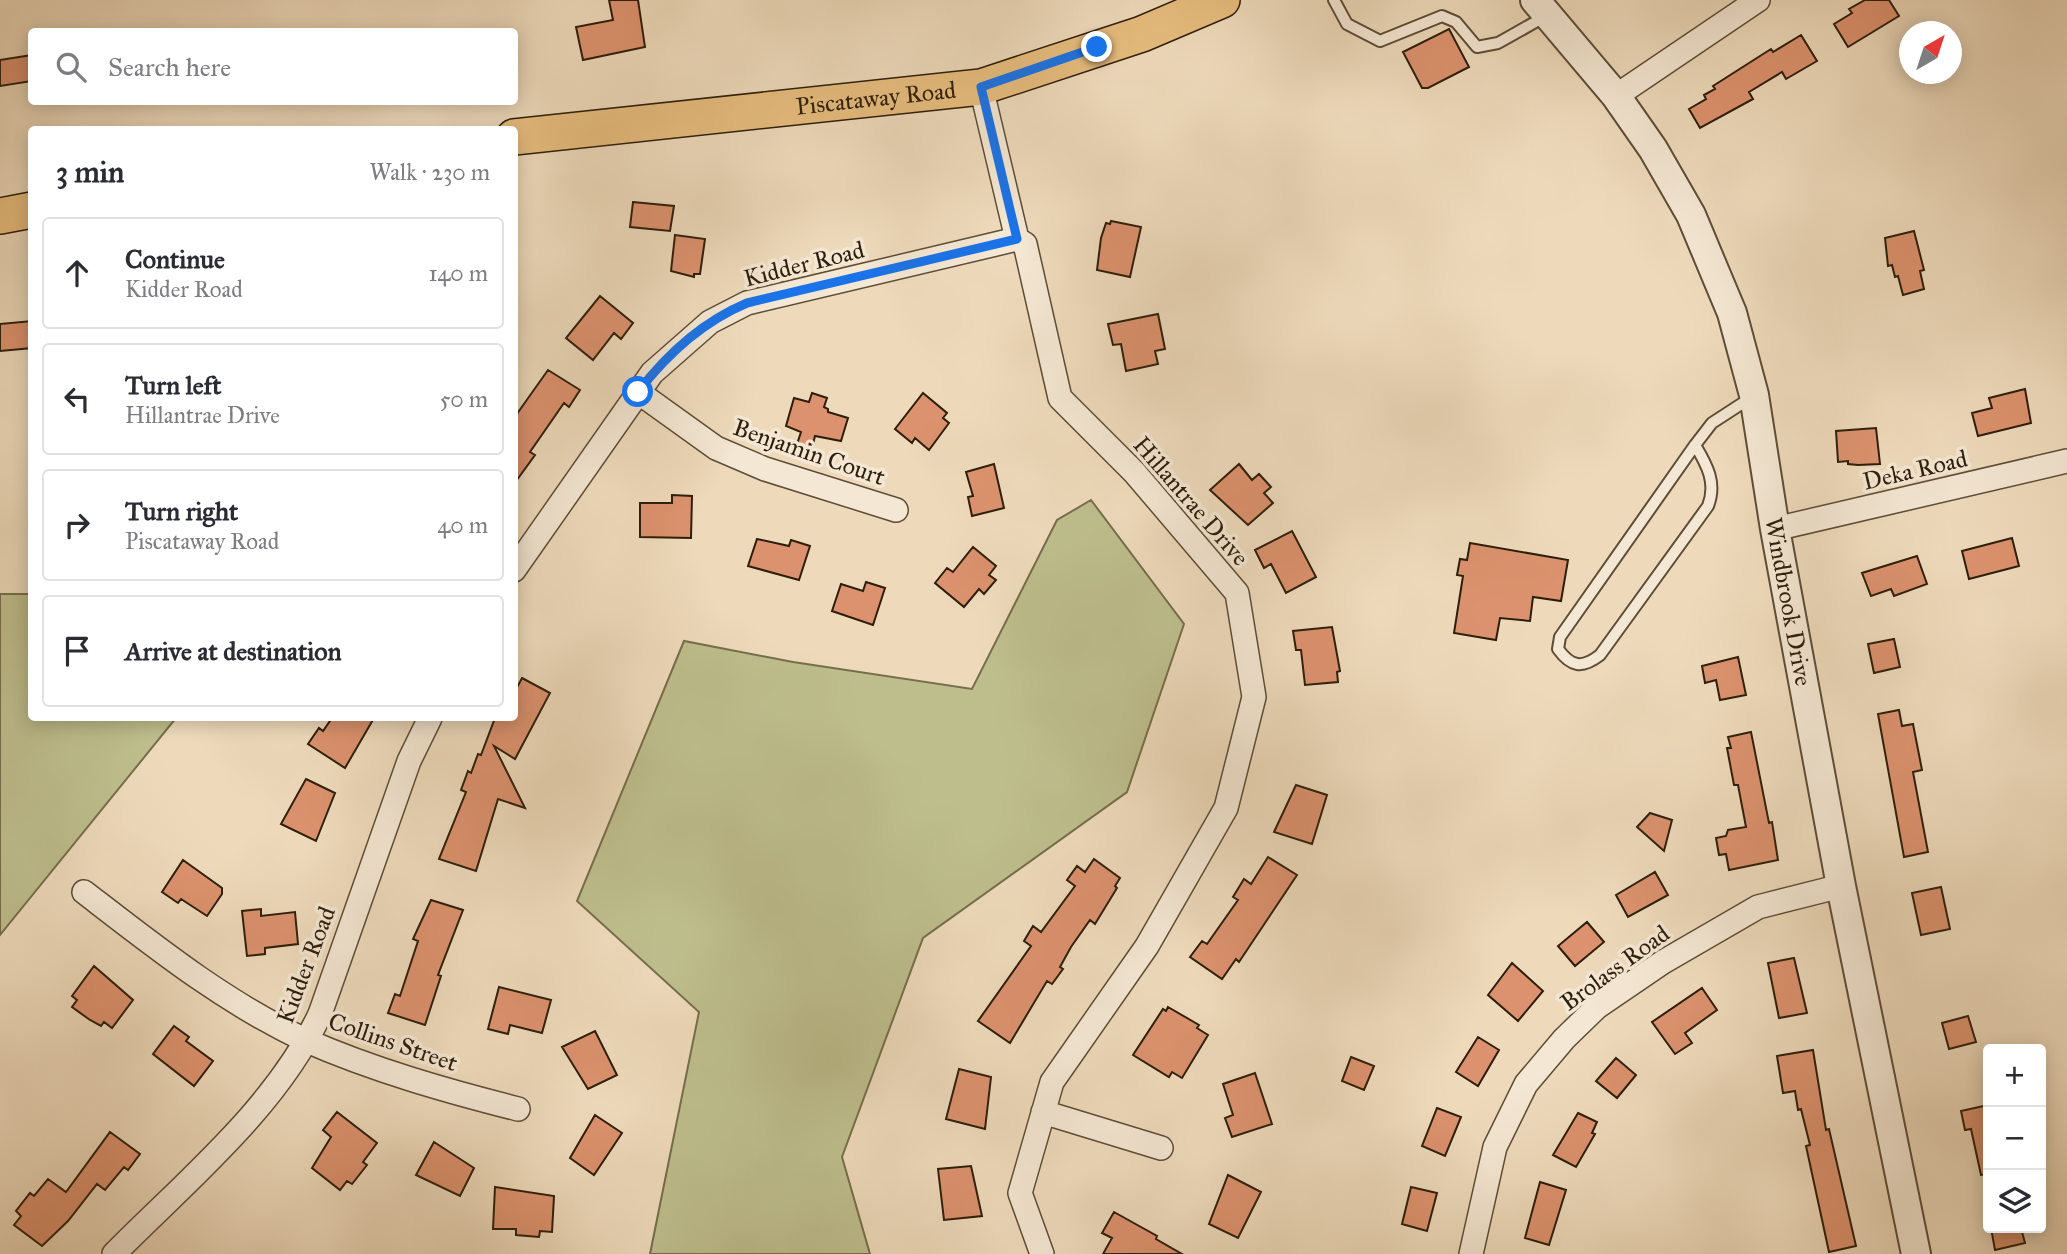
<!DOCTYPE html>
<meta charset="utf-8">
<style>
:root{--surface:#fff;--page:#f2f2f3;--text:#2b2b33;--muted:#7c7c81;--line:#e1e1e2}
body{margin:0;font-family:"IM FELL Great Primer",serif;background:var(--page);color:var(--text)}
.controls{position:absolute;right:21px;bottom:21px;display:grid;overflow:hidden;border-radius:7px;box-shadow:0 4px 18px #0003}
.controls button{width:63px;height:63px;display:grid;place-items:center;padding:0;border:0;border-bottom:2px solid var(--line);background:var(--surface);color:var(--text);font:35px sans-serif}
.compass{position:absolute;left:1899px;top:21px;width:63px;height:63px;border-radius:50%;background:var(--surface);box-shadow:0 4px 18px #0003;rotate:39deg}
.stop{position:absolute;width:21px;height:21px;margin:-16px;border:5px solid #1a73e8;border-radius:50%;background:#fff}
.stop.end{background:#1a73e8;border-color:#fff;box-shadow:0 2px 7px #0008}
.list{margin:0;padding:0;list-style:none}
h2{display:flex;justify-content:space-between;align-items:center;height:91px;margin:0;padding:0 28px;font-size:30px}
h2 small{font-size:23px;font-weight:400;color:var(--muted)}
.list li{display:grid;grid-template-columns:46px 1fr auto;gap:21px;align-items:center;box-sizing:border-box;height:112px;margin:0 14px 14px;padding:0 14px;border:2px solid var(--line);border-radius:7px}
.list b{display:block;font-size:26px;white-space:nowrap}
.list p{margin:0;font-size:23px;white-space:nowrap;color:var(--muted)}
.list em{font-size:23px;font-style:normal;color:var(--muted)}
.icon{flex:none;width:38px;height:38px;fill:none;stroke:currentColor;stroke-width:2;stroke-linecap:round;stroke-linejoin:round}
.map{position:relative;flex:none;width:2067px;height:1254px;overflow:hidden}
.search{position:absolute;background:var(--surface);box-shadow:0 4px 18px #0003;left:28px;top:28px;width:490px;height:77px;display:flex;align-items:center;gap:18px;box-sizing:border-box;padding:0 24px;border-radius:7px;color:var(--muted);font-size:26px}
.panel{position:absolute;background:var(--surface);box-shadow:0 4px 18px #0003;left:28px;top:126px;width:490px;height:595px;border-radius:7px}
.map>svg:first-child{display:block}
</style>
<div class="map">
<svg width="2067" height="1254" viewBox="0 0 2067 1254">
<rect width="100%" height="100%" fill="#eedabb"/>
<filter id="stains"><feTurbulence type="fractalNoise" baseFrequency=".00286" numOctaves="4"/><feColorMatrix values="0 0 0 0 .2 0 0 0 0 .09 0 0 0 0 .02 0 0 0 .5 -.17"/></filter>
<radialGradient id="worn" r=".72"><stop offset=".6" stop-color="#630" stop-opacity="0"/><stop offset="1" stop-color="#630" stop-opacity=".3"/></radialGradient>
<path fill="#bebe8d" stroke="#766e4c" stroke-width="2" d="M1091 500 1184 624 1127 792 923 938 842 1157 870 1254H650L699 1012 577 901 684 641 793 662 972 689 1057 520Z
M0 594H31L32 718H176L0 935Z"/>
<path fill="#dc926e" stroke="#2d1e0b" stroke-width="2" d="M609 0H638L645 47 583 60 576 27 613 20Z
M1865 0H1889L1899 16 1848 47 1834 24 1852 13 1849 9Z
M1449 29 1469 67 1428 88H1422L1403 52Z
M1801 35 1817 61 1786 79 1782 72 1749 92 1753 99 1700 128 1689 109 1706 99 1704 95 1715 89 1713 86 1771 49 1773 52Z
M32 55V81L0 86V60Z
M633 202 674 206 670 231 630 227Z
M1111 221 1141 227 1130 277 1097 270 1101 238 1106 223 1110 224Z
M1914 231 1924 270 1920 271 1924 289 1903 295 1898 276 1895 277 1892 265 1888 266 1885 238Z
M675 235 705 239 700 274H694V277L671 271Z
M600 296 633 323 621 339 614 333 593 360 566 338Z
M1158 314 1165 349 1155 351 1158 364 1126 371 1121 344 1113 345 1108 324Z
M32 321V348L0 351V324Z
M548 370 580 390 569 407 564 403 530 452 535 455 514 484V418Z
M2025 389 2031 423 1978 436 1972 413 1992 408 1989 398Z
M812 393 827 398 824 407 828 409V412L848 418 841 441 815 436 812 448 797 444 801 432 786 426 794 398 809 402Z
M923 393 947 413 943 418 949 423 929 450 915 438 912 443 895 429Z
M1876 428 1880 464 1858 465 1848 464V461L1838 462 1836 431Z
M994 464 1004 508 972 516 968 497 973 496 966 472Z
M1239 464 1252 480 1259 474 1271 487 1264 493 1273 503 1248 525 1210 490Z
M672 495 692 496 691 538 640 537V503H672Z
M1292 531 1316 577 1286 593 1271 564 1264 568 1255 550Z
M2012 538 2019 566 1969 579 1962 551Z
M757 539 789 546 791 540 810 546 799 580 748 566Z
M1470 543 1568 560 1561 601 1533 597 1530 621 1500 618 1496 640 1454 633 1463 576 1457 575 1460 559 1467 560Z
M973 547 996 566 989 575 996 580 984 594 979 589 964 607 935 583 947 568 953 572Z
M1917 556 1927 584 1894 596 1891 589 1871 596 1862 573Z
M866 582 885 588 873 625 832 611 841 584 863 591Z
M1332 627 1340 671 1337 672 1338 682 1305 685 1301 650H1296L1293 631Z
M1894 639 1900 667 1874 673 1868 644Z
M1738 657 1746 695 1720 700 1716 680 1705 683 1702 666Z
M522 678 550 693 515 759 494 746 525 808 498 799 476 871 439 859 466 792 461 790 468 771 471 773 478 754 481 755 495 718H514V693Z
M1899 710 1902 726 1913 724 1922 770 1913 772 1928 852 1904 857 1878 714Z
M332 718H374L345 768 308 744 319 728 323 731Z
M1751 732 1769 823 1772 822 1778 860 1729 870 1726 854 1719 855 1716 838 1726 836 1728 830 1746 827 1738 785H1734L1727 748H1731L1728 737Z
M306 779 335 793 316 841 281 824Z
M1296 785 1327 795 1312 844 1274 832Z
M1650 813 1672 820 1664 851 1637 827Z
M1268 857 1297 875 1239 962 1236 959 1222 979 1190 957 1202 941 1207 944 1238 900 1233 897 1244 879 1251 884Z
M1094 859 1120 878 1115 886 1117 888 1095 924 1090 920 1071 947 1060 967 1063 969 1052 984 1047 981 1010 1043 978 1021 1031 946 1024 941 1033 926 1041 932 1075 886 1067 880 1077 866 1085 872Z
M183 860 222 888V894L207 916 181 899 178 903 162 892Z
M1655 872 1668 895 1628 917 1616 895Z
M1941 887 1950 929 1921 935 1912 893Z
M431 900 463 910 438 975 441 976 425 1025 388 1013 395 994 400 996 418 941 413 939Z
M261 909V916L295 912 298 944 265 948V954L247 956 242 911Z
M1587 922 1604 942 1575 966 1558 946Z
M1794 958 1807 1013 1779 1018 1768 963Z
M1512 963 1543 991 1518 1021 1488 995Z
M94 966 133 1000 112 1028 104 1022 101 1026 90 1020 72 1007 77 1000 72 996Z
M499 987 551 1000 542 1033 510 1025 508 1034 488 1029Z
M1702 988 1717 1010 1685 1033 1692 1043 1675 1054 1652 1022Z
M1168 1007 1199 1025 1197 1028 1208 1035 1182 1078 1172 1072 1169 1077 1133 1055 1163 1009 1166 1011Z
M1968 1016 1976 1042 1949 1049 1942 1023Z
M174 1026 189 1037 186 1041 213 1061 194 1086 153 1054Z
M595 1031 617 1075 588 1089 562 1047Z
M1478 1037 1499 1050 1478 1086 1456 1072Z
M1813 1050 1826 1130 1829 1129 1856 1246 1829 1252 1806 1146 1810 1145 1801 1109 1798 1110 1795 1091 1783 1093 1777 1056Z
M1351 1057 1374 1066 1364 1090 1342 1081Z
M1616 1058 1636 1075 1617 1098 1596 1081Z
M959 1069 991 1077 985 1129 946 1119Z
M1255 1073 1272 1124 1232 1137 1225 1118 1233 1115 1223 1084Z
M1988 1105V1174L1981 1175 1971 1129 1965 1130 1961 1111Z
M1437 1108 1461 1117 1445 1156 1422 1146Z
M337 1112 377 1143 363 1162 367 1165 352 1184 347 1181 340 1190 312 1168 331 1137 323 1130Z
M1578 1113 1597 1122 1592 1133 1595 1134 1576 1167 1553 1155Z
M595 1115 622 1133 594 1175 570 1158Z
M110 1132 140 1154 128 1170 124 1167 105 1190 97 1184 68 1221 42 1246 14 1225 21 1216 16 1211 30 1193 34 1196 48 1179 66 1192Z
M434 1142 474 1168 460 1196 416 1175Z
M971 1166 982 1216 944 1220 938 1169Z
M1228 1175 1261 1192 1238 1238 1209 1224Z
M1540 1182 1566 1190 1549 1245 1525 1238Z
M495 1187 554 1196 552 1232 540 1231 539 1237 516 1235V1229H493Z
M1411 1187 1437 1193 1427 1231 1402 1224Z
M1114 1212 1157 1236 1156 1239 1182 1254H1103L1112 1238 1102 1233Z
M1991 1228H2021L2025 1243 1995 1250Z"/>
<g fill="none" stroke-linecap="round" stroke-linejoin="round">
<g stroke="#5d4d37" stroke-width="14">
<path id="service" d="M1334 0 1347 24 1380 41 1442 16 1456 22 1477 47 1498 43 1546 16
M1695 445C1707 465 1717 483 1708 506L1600 655C1582 669 1571 667 1558 649L1560 637 1695 445 1712 423 1752 397"/>
</g>
<g stroke="#5d4d37" stroke-width="26">
<path id="minor" d="M981 87 1017 239 1025 244 1060 398 1134 472 1237 593 1254 697 1226 808 1147 946 1052 1082 1020 1193 1042 1254
M1616 96 1758 0
M638 392 716 448 765 469 896 510
M1775 529 2067 461
M514 570 652 373 710 322 747 303 1017 239
M84 892C154 946 224 1002 305 1040 373 1070 447 1091 518 1109
M1043 1112 1161 1148
M114 1254C185 1182 276 1108 320 1014L409 761 430 718
M1471 1254 1495 1147 1526 1084 1564 1039 1597 1007 1663 962 1758 907 1841 886"/>
</g>
<g stroke="#5d4d37" stroke-width="32">
<g id="tertiary">
<path id="s1" d="M1535 0 1616 96 1653 149 1691 215 1732 313 1754 395 1775 529 1841 886 1916 1254"/>
</g>
</g>
<g stroke="#2d1e0b" stroke-width="38">
<g id="primary">
<path id="s2" d="M514 137 981 87 1142 34 1222 0"/>
<path d="M0 216 32 210"/>
</g>
</g>
<use href="#service" stroke="#f4e7d3" stroke-width="10"/>
<use href="#minor" stroke="#f4e7d3" stroke-width="23"/>
<use href="#tertiary" stroke="#f4e7d3" stroke-width="28"/>
<use href="#primary" stroke="#e7bd7e" stroke-width="35"/>
</g>
<g fill="none" stroke-linecap="round" stroke-linejoin="round">
<path stroke="#1a73e8" stroke-width="9" d="M638 392C667 354 702 322 747 303L1017 239 981 87 1097 47"/>
</g>
<g text-anchor="middle" stroke-width="7" stroke-linejoin="round" paint-order="stroke">
<g font-size="24" fill="#2d1e0b" stroke="#f4e7d3">
<text dy="8" stroke="none"><textPath href="#s2" startOffset="364">Piscataway Road</textPath></text>
<text transform="translate(804 264) rotate(-14)" y="8">Kidder Road</text>
<text transform="translate(809 452) rotate(19)" y="8">Benjamin Court</text>
<text transform="translate(1915 470) rotate(-13)" y="8">Deka Road</text>
<text transform="translate(1191 501) rotate(49)" y="8">Hillantrae Drive</text>
<text dy="8" stroke="none"><textPath href="#s1" startOffset="667">Windbrook Drive</textPath></text>
<text transform="translate(306 965) rotate(-69)" y="8">Kidder Road</text>
<text transform="translate(1615 968) rotate(-36)" y="8">Brolass Road</text>
<text transform="translate(393 1042) rotate(19)" y="8">Collins Street</text>
</g>
</g>
<rect width="100%" height="100%" filter="url(#stains)"/>
<rect width="100%" height="100%" fill="url(#worn)"/>
</svg>
<div class="controls">
<button>+</button>
<button>−</button>
<button><svg class="icon" aria-label="layers" viewBox="0 0 24 24"><path d="M12 4l9 5-9 5-9-5zM3 14l9 5 9-5"/></svg></button>
</div>
<svg class="compass" viewBox="-18 -18 36 36"><path d="M0-13l5 13h-10z" fill="#e53935"/><path d="M0 13l5-13h-10z" fill="#7c7c81"/></svg>
<div class="stop" style="left:638px;top:392px"></div>
<div class="stop end" style="left:1097px;top:47px"></div>
<div class="search"><svg class="icon" aria-label="search" viewBox="0 0 24 24"><circle cx="10" cy="10" r="6"/><path d="M15 15l6 6"/></svg>Search here</div>
<section class="panel">
<h2>3 min<small>Walk · 230 m</small></h2>
<ul class="list">
<li><svg class="icon" aria-label="ahead" viewBox="0 0 24 24"><path d="M12 20V5M6 11l6-6 6 6"/></svg><div><b>Continue</b><p>Kidder Road</p></div><em>140 m</em></li>
<li><svg class="icon" aria-label="left" viewBox="0 0 24 24"><path d="M17 20v-9H6M10 6l-5 5 5 5"/></svg><div><b>Turn left</b><p>Hillantrae Drive</p></div><em>50 m</em></li>
<li><svg class="icon" aria-label="right" viewBox="0 0 24 24"><path d="M7 20v-9h11M14 6l5 5-5 5"/></svg><div><b>Turn right</b><p>Piscataway Road</p></div><em>40 m</em></li>
<li><svg class="icon" aria-label="arrive" viewBox="0 0 24 24"><path d="M6 21V4h12l-3 4 3 4H6"/></svg><div><b>Arrive at destination</b></div></li>
</ul>
</section>
</div>
